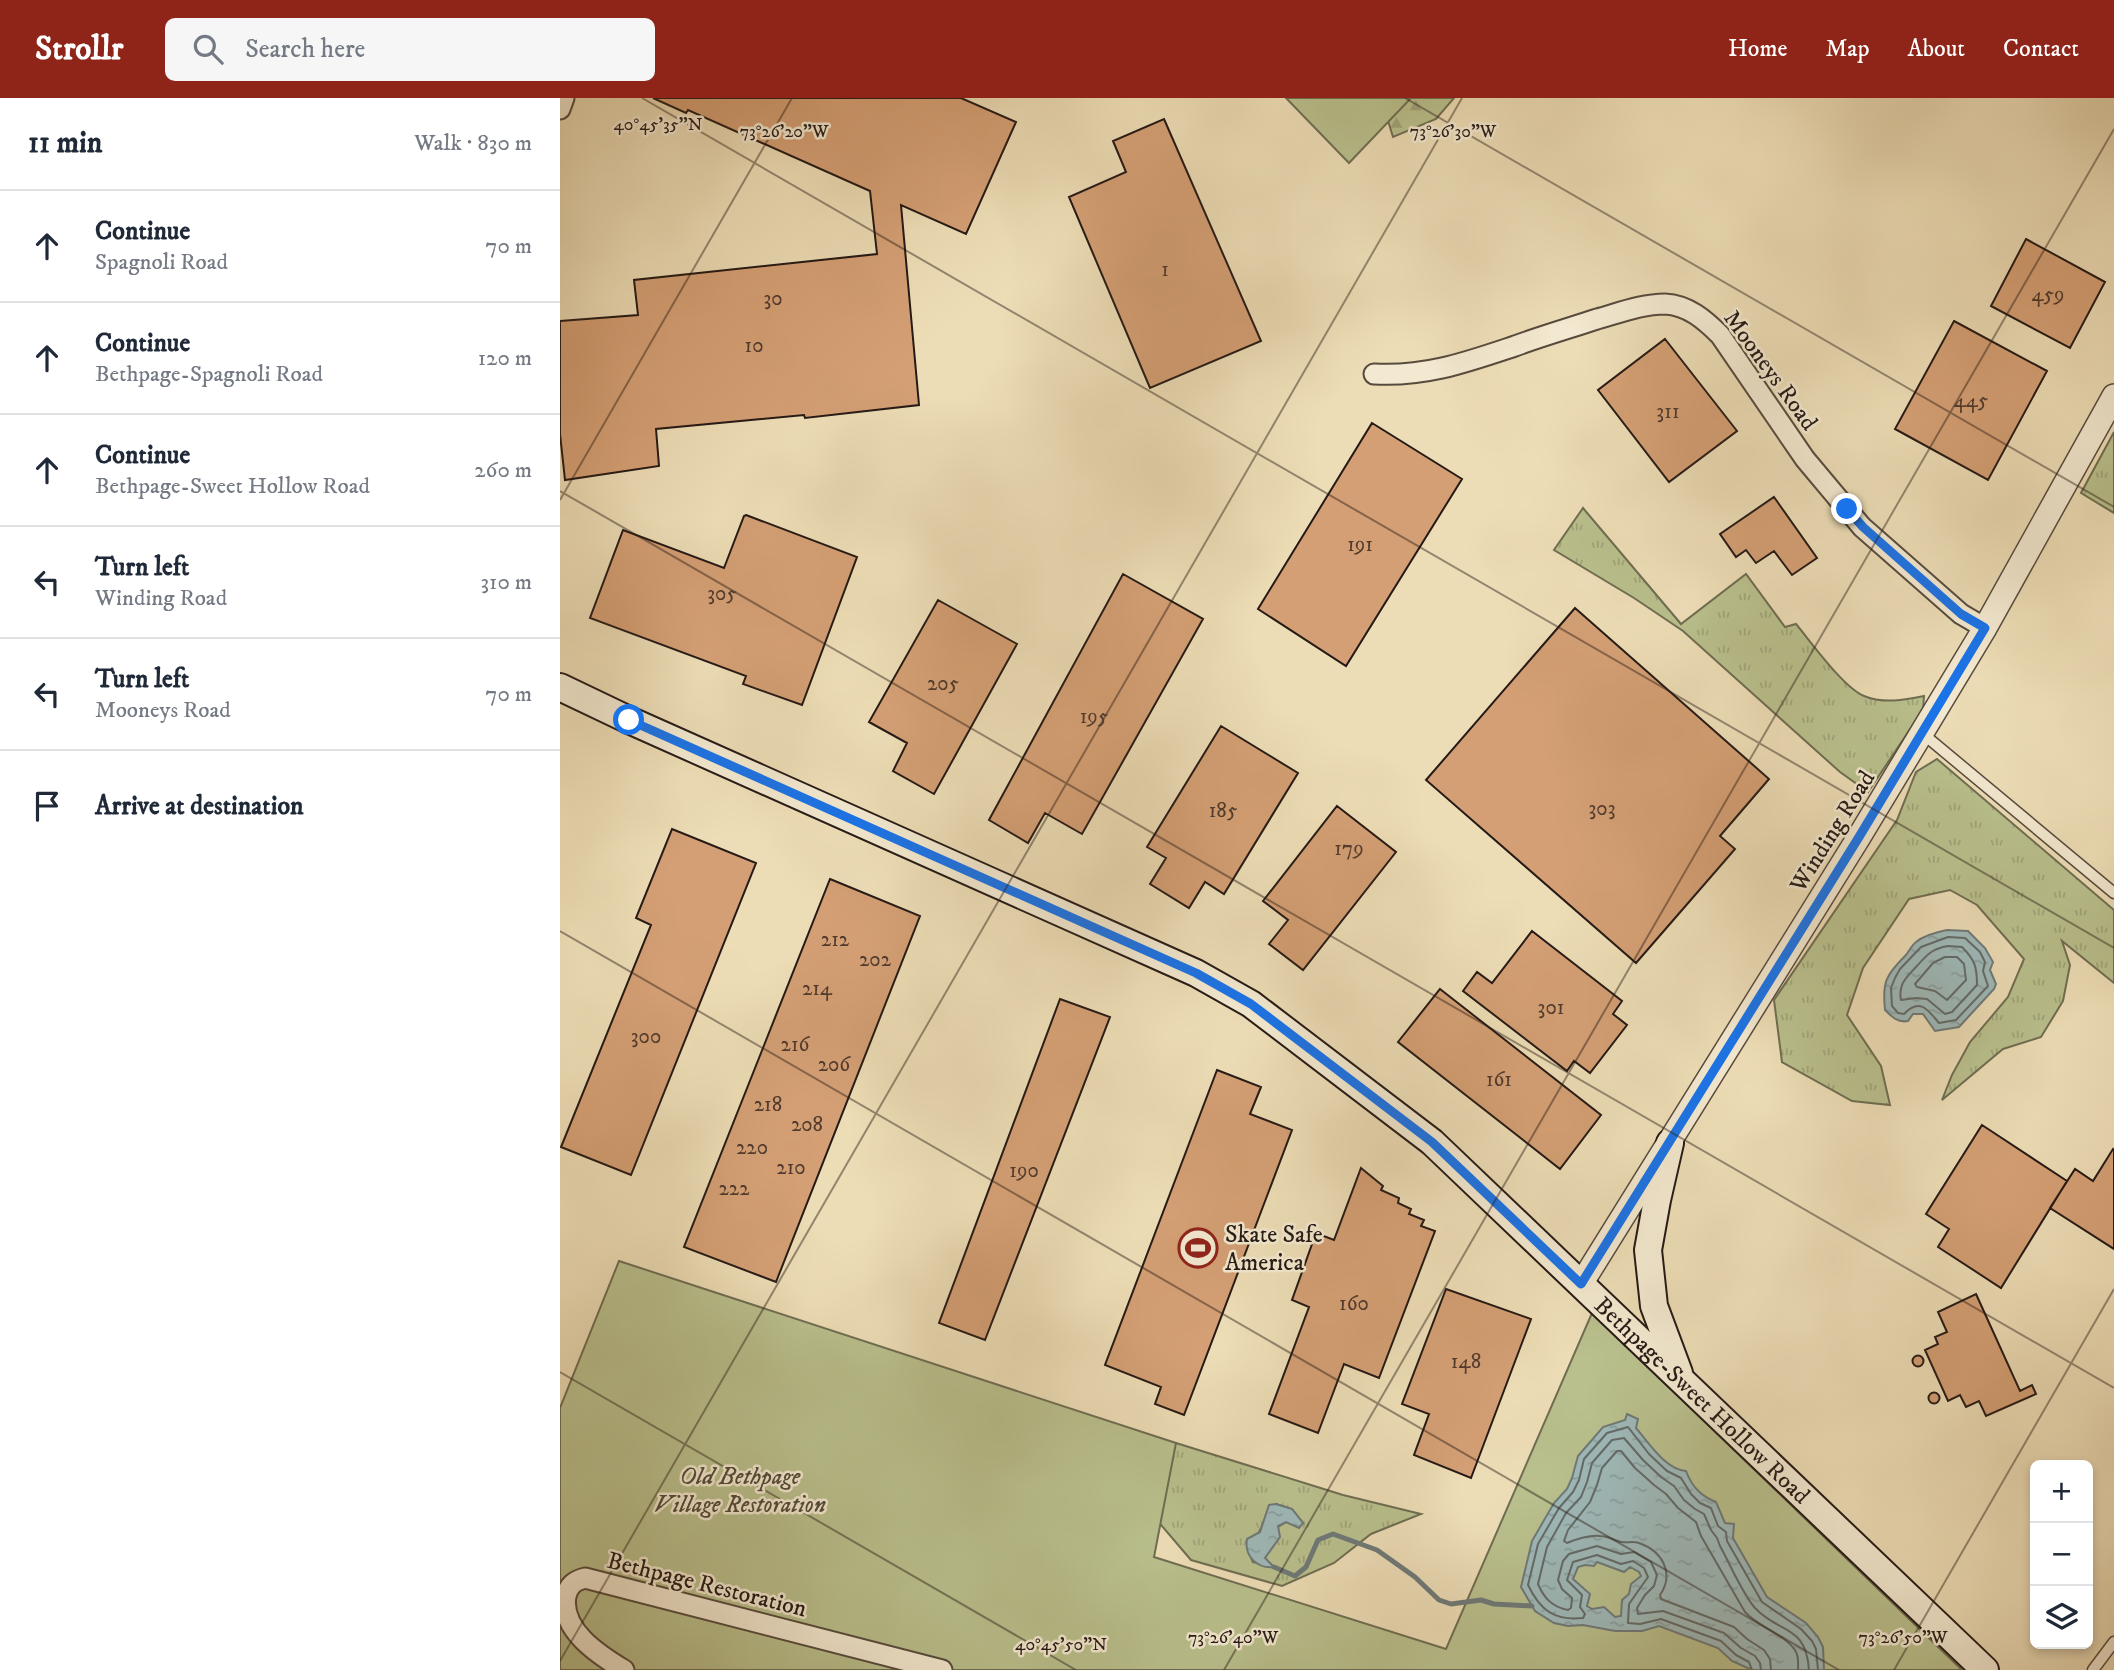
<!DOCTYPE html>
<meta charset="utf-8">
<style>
:root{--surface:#fff;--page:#f6f6f7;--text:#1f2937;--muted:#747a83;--line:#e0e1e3;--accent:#8f2418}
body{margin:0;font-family:"IM FELL DW Pica",serif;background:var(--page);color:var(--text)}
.controls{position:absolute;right:21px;bottom:21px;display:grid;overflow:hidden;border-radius:10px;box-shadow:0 4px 10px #0003}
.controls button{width:63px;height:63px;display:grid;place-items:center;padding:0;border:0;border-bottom:2px solid var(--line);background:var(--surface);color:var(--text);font:35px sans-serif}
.stop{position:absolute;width:21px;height:21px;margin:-16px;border:5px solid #1a73e8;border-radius:50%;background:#fff}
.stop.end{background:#1a73e8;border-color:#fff;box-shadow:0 2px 7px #0008}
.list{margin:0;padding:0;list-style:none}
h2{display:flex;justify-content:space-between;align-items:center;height:91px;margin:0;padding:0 28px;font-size:30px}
h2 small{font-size:23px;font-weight:400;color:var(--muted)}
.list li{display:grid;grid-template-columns:46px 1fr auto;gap:21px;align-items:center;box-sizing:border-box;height:112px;padding:0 28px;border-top:2px solid var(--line)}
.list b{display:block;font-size:26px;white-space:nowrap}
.list p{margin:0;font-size:23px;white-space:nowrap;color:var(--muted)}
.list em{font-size:23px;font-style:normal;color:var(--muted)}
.icon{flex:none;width:38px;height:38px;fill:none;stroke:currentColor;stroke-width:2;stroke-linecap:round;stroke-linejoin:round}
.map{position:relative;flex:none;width:1554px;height:1572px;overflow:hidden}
header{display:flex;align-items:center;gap:42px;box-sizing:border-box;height:98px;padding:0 35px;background:var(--accent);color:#fff}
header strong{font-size:33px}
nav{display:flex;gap:38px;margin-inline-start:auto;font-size:24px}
.search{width:490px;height:63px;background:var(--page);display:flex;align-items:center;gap:18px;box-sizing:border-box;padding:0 24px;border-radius:10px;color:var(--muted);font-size:26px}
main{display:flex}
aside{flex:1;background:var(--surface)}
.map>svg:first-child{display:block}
</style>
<header>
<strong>Strollr</strong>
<div class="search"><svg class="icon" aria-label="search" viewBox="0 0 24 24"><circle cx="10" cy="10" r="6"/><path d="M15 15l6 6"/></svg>Search here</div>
<nav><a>Home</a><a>Map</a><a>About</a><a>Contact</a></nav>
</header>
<main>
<aside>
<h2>11 min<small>Walk · 830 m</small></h2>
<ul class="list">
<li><svg class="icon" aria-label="ahead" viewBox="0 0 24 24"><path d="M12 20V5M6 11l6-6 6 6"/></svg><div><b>Continue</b><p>Spagnoli Road</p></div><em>70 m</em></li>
<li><svg class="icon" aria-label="ahead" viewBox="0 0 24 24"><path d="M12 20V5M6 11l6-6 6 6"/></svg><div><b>Continue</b><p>Bethpage-Spagnoli Road</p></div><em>120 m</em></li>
<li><svg class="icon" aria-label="ahead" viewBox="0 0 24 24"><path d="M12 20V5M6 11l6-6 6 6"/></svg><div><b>Continue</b><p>Bethpage-Sweet Hollow Road</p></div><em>260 m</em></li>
<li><svg class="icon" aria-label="left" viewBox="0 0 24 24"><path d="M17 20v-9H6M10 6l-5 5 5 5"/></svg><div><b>Turn left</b><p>Winding Road</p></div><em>310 m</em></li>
<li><svg class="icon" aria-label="left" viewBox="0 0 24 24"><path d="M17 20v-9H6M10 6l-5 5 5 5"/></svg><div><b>Turn left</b><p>Mooneys Road</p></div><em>70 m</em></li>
<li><svg class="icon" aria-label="arrive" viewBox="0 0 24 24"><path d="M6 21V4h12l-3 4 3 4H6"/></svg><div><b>Arrive at destination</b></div></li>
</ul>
</aside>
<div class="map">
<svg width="1554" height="1572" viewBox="0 0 1554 1572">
<defs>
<pattern id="grass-tufts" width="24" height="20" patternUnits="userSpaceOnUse" patternTransform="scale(1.75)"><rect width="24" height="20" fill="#b9c08d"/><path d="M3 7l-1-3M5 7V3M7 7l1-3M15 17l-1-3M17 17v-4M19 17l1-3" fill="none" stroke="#9fa479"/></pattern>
<pattern id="forest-firs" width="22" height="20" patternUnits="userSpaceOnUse" patternTransform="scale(1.75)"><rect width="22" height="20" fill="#b9c08d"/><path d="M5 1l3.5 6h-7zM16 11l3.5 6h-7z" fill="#9fa479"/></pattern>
<pattern id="water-ripples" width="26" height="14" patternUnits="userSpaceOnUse" patternTransform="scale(1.75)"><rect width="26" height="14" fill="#9eb9b9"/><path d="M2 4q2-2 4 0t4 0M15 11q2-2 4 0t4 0" fill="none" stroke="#889e9e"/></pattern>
</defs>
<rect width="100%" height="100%" fill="#edddb6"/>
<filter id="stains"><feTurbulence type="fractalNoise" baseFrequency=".00286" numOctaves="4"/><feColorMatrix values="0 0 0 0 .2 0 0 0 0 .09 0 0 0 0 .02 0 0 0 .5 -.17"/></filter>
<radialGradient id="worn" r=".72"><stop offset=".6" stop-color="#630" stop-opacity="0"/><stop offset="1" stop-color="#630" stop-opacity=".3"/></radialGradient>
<path fill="url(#grass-tufts)" stroke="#6f6d52" stroke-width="2" fill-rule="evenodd" d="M1554 334V415L1521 395Z
M1023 410 1121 526 1186 476 1225 529 1236 526C1251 544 1283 589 1304 598 1323 606 1345 602 1364 598L1363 612 1308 694 1280 674 1123 533 1074 500 994 452Z
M1377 661 1554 812V885L1502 843 1510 867 1503 903 1481 939 1443 951 1382 1002 1392 977 1410 944 1448 899 1464 861 1417 807 1390 792 1349 801 1303 870 1287 917 1321 968 1330 1007 1292 1003 1222 964 1214 902 1337 722 1356 674Z
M616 1345 783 1397 861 1416 811 1436 774 1465 722 1488 631 1462 584 1407 562 1356ZM716 1406 732 1411 743 1425 726 1424 718 1429 704 1461 713 1468 693 1464 689 1455C698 1438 703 1421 716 1406Z"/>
<path fill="url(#forest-firs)" stroke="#6f6d52" stroke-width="2" d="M821 0H894L876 21 833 39Z"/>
<path fill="#b9c08d" stroke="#6f6d52" stroke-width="2" d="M726 0H851L789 65Z
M59 1163 616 1345 594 1459 886 1551 1032 1215 1402 1572H0V1310Z"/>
<path fill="url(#water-ripples)" stroke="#6e7978" stroke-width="2" fill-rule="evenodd" d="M1387 832 1408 833 1425 850 1433 864 1430 872 1436 886 1434 891 1399 929 1375 933 1363 916H1353L1348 923C1338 925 1332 919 1325 912 1322 884 1326 877 1345 858 1349 854 1351 848 1356 844 1363 838 1377 834 1387 832Z
M1067 1316 1078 1321 1076 1330C1089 1345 1105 1371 1126 1373 1132 1389 1141 1398 1156 1404L1165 1425 1174 1426 1173 1440 1207 1499 1246 1525 1258 1539 1263 1549 1264 1572H1192L1172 1563 1158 1550 1099 1528 1082 1533H1055L1023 1527 1008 1528 994 1525 975 1513 961 1489 972 1443 994 1405 1007 1391 1012 1380 1018 1358 1043 1329 1065 1322ZM1037 1464 1064 1474 1070 1469 1079 1474 1081 1478 1071 1486 1069 1496 1062 1502 1061 1518 1055 1519 1044 1509 1032 1511 1027 1508 1030 1496 1013 1481 1018 1469 1025 1467 1034 1468Z
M716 1406 732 1411 743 1425 739 1430 726 1424 718 1428 720 1439 705 1460 714 1469C697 1471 684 1458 687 1441L700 1434 709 1407Z"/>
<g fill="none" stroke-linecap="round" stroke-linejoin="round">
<path stroke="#626a68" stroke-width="2" d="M1388 839 1405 840 1420 854 1425 864 1423 873 1428 888 1396 922 1379 925C1368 912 1360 899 1344 916L1338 915 1332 908 1331 890 1335 880 1340 871 1361 849Z
M1388 848 1402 849C1415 862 1417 869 1417 887L1392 914 1385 916 1367 901 1356 900 1341 902C1338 886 1346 880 1356 869 1367 857 1371 851 1388 848Z
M1385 859H1397L1404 866 1406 882 1387 902 1375 893 1357 889 1355 886 1373 865Z
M1192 1572 1189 1564 1176 1557 1161 1543 1101 1521 1080 1526 1068 1525 1069 1506 1088 1479 1084 1470 1073 1463 1061 1466 1037 1457 1013 1464 1007 1482 1022 1497 1020 1509 1025 1516 1023 1520C994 1523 980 1512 968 1487L978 1446 999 1410 1013 1394 1019 1382 1024 1361 1047 1335 1068 1329 1089 1356 1107 1373 1121 1380 1131 1396 1140 1405 1151 1410 1158 1428 1166 1434 1167 1443 1202 1504 1241 1531 1252 1543 1256 1551 1258 1572
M1201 1572 1200 1565 1195 1558 1181 1550 1164 1535 1103 1513 1078 1516 1077 1510 1085 1497 1094 1488 1097 1477 1091 1464 1074 1454 1061 1456 1037 1448 1009 1456 1003 1463 998 1482 1002 1491 1012 1500 1011 1510 1008 1512C992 1509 984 1500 978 1486L987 1449 1006 1415 1021 1399 1027 1384 1032 1365 1052 1342 1064 1340 1083 1362 1101 1379 1114 1388 1124 1402 1135 1411 1144 1416 1151 1432 1157 1440 1160 1448C1170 1466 1182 1495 1195 1510 1219 1536 1246 1526 1249 1572
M1211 1572 1210 1561 1204 1552 1187 1541 1174 1529 1101 1501 1100 1497C1115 1475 1102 1453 1079 1445 1073 1443 1068 1445 1062 1444 1055 1443 1048 1438 1040 1438 1030 1437 1017 1441 1007 1445L1004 1443 1008 1432 1030 1404 1037 1387 1042 1370 1057 1353H1061L1075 1370 1094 1387 1106 1396 1118 1410 1136 1424 1141 1438 1185 1514C1198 1529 1228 1538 1236 1554 1239 1559 1238 1567 1238 1572"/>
<path stroke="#6e7978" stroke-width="5" d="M714 1469 735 1478 746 1469 758 1442 773 1436 817 1452 855 1479 879 1502 891 1506 921 1502 934 1506 972 1508"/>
</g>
<path fill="#d49f74" stroke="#251a16" stroke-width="2" d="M93 0H401L456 24 406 136 341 107 359 307 245 320 244 317 96 331 99 368 5 382 0 336V223L78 217 74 182 317 156 310 93 128 12 126 15Z
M604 21 701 243 590 290 509 99 566 74 553 43Z
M1466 141 1545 184 1510 250 1431 208Z
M1394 223 1487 273 1428 382 1335 331Z
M1105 241 1177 333 1109 384 1038 292Z
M812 325 902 381 786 568 698 511Z
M1214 399 1257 460 1232 477 1214 453 1196 465 1186 452 1176 459 1160 436Z
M186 417 297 459 242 607 183 586 186 578 30 520 63 432 164 470 184 418Z
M563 476 643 521 522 736 485 715 468 745 429 722Z
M378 502 457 546 374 696 333 673 347 645 309 624Z
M1015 510 1209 681 1160 738 1175 751 1076 865 866 682Z
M661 628 738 675 664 796 645 784 629 810 590 786 606 760 587 749Z
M777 708 836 754 743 872 709 846 728 822 703 803Z
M112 731 196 765 71 1077 1 1049 91 827 76 820Z
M270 781 360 818 216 1184 124 1149Z
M972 833 1062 903 1053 916 1067 927 1030 975 1014 963 1007 973 903 893 917 874 932 885Z
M880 891 1041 1017 1000 1071 838 944Z
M500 901 550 919 425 1242 379 1225Z
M657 972 701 989 690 1016 732 1032 624 1317 595 1306 601 1289 545 1267Z
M1422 1027 1507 1083 1441 1190 1378 1149 1389 1131 1366 1116Z
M1553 1051 1554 1052V1151L1490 1110 1515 1071 1533 1083Z
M801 1070 823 1088 821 1092 839 1100 838 1105 851 1111 849 1116 864 1122 861 1128 875 1133 819 1280 784 1266 758 1335 709 1316 749 1209 732 1202 756 1135 774 1142Z
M886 1191 971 1221 911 1380 854 1357 869 1316 842 1306Z
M1416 1196 1460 1293 1472 1287 1476 1296 1426 1318 1419 1303 1406 1309 1400 1297 1388 1303 1365 1252 1378 1246 1375 1239 1387 1234 1378 1214Z
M1352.5 1263a5.5 5.5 0 1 1 11 0a5.5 5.5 0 1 1-11 0Z
M1368.5 1300a5.5 5.5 0 1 1 11 0a5.5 5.5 0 1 1-11 0Z"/>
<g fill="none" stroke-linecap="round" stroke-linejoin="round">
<g stroke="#574b3e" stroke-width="13">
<path id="service" d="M1362 635 1554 795
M1533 1572 1554 1544"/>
</g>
<g stroke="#574b3e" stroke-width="23">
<path id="minor" d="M0 11 4 0
M814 276C866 279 907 264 955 248 982 238 1010 230 1037 221 1059 215 1082 206 1105 206 1128 207 1145 222 1160 237L1245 361 1302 429 1401 516 1425 530
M64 1572C39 1557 0 1532 6 1498 9 1487 14 1483 25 1480L382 1572"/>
</g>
<g stroke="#574b3e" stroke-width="26">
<path id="tertiary" d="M1021 1186 1299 739 1425 530 1554 298"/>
</g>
<g stroke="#251a16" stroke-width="30">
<g id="secondary">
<path id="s1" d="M0 589 69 622 636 875 691 906 872 1044 1425 1572"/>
<path d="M1110 1045 1097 1102 1088 1152 1094 1208 1119 1275"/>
</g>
</g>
<use href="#service" stroke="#f3e9d0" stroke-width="10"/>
<use href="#minor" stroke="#f3e9d0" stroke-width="19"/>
<use href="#tertiary" stroke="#f3e9d0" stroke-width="23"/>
<use href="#secondary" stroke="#f3e9d0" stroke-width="26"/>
</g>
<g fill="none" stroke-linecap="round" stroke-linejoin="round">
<path stroke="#1a73e8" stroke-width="9" d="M69 622 636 875 691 906 872 1044 1021 1186 1299 739 1425 530 1401 516 1303 429 1287 411"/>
</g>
<path fill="none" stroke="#251a16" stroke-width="2" stroke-opacity="0.45" d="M82 0 1554 850M845 0 1554 409M0 393 1554 1290M0 402 232 0M0 833 1279 1572M0 1274 516 1572M0 1563 902 0M664 1572 1554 31M1334 1572 1554 1191"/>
<defs>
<g id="stadium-ring" transform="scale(2.0125)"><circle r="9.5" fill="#f3e9d0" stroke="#8f2418" stroke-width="1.5"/><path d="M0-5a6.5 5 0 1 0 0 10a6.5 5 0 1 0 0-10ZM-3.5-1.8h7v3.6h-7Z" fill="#8f2418"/></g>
</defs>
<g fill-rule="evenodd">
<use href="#stadium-ring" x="638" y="1150"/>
</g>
<g text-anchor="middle" stroke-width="5" stroke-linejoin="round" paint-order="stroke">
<g font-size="21" fill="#513b2e">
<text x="605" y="178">1</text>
<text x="1488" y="203">459</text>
<text x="213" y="207">30</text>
<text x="194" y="254">10</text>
<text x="1411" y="309">445</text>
<text x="1108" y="320">311</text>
<text x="800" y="453">191</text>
<text x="162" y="502">305</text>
<text x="383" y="592">205</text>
<text x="534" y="625">195</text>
<text x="1042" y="717">303</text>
<text x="663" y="719">185</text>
<text x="789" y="757">179</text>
<text x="275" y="848">212</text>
<text x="315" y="868">202</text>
<text x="257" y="897">214</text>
<text x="991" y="916">301</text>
<text x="86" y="945">300</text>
<text x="235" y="953">216</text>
<text x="274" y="973">206</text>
<text x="939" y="988">161</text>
<text x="208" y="1013">218</text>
<text x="247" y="1033">208</text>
<text x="192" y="1056">220</text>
<text x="231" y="1076">210</text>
<text x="464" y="1079">190</text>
<text x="174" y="1097">222</text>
<text x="794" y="1212">160</text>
<text x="906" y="1270">148</text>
</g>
<g font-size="24" fill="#251a16" stroke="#f3e9d0">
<text transform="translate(1211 272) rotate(54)" y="8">Mooneys Road</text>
<text transform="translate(1272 733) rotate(-58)" y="8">Winding Road</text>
<text dy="8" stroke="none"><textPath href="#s1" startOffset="1362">Bethpage-Sweet Hollow Road</textPath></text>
<text transform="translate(147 1486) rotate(14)" y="8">Bethpage Restoration</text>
</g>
<g font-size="24" fill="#251a16" stroke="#f3e9d0" text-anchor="start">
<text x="665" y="1144">Skate Safe<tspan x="665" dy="28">America</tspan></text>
</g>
<g font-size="24" font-style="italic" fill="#514c3a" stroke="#f3e9d0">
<text x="180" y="1386">Old Bethpage<tspan x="180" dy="28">Village Restoration</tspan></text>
</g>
</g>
<g font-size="18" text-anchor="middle" fill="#251a16" stroke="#f3e9d0" stroke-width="5" stroke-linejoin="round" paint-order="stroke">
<text x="98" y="32">40°45'35"N</text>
<text x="224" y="39">73°26'20"W</text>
<text x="893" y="39">73°26'30"W</text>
<text x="673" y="1545">73°26'40"W</text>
<text x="1343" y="1545">73°26'50"W</text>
<text x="501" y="1552">40°45'50"N</text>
</g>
<rect width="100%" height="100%" filter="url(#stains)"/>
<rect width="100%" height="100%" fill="url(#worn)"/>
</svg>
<div class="controls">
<button>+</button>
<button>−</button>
<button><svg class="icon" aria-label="layers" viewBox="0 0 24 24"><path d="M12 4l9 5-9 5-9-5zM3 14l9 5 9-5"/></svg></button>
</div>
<div class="stop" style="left:69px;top:622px"></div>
<div class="stop end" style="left:1287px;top:411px"></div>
</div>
</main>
